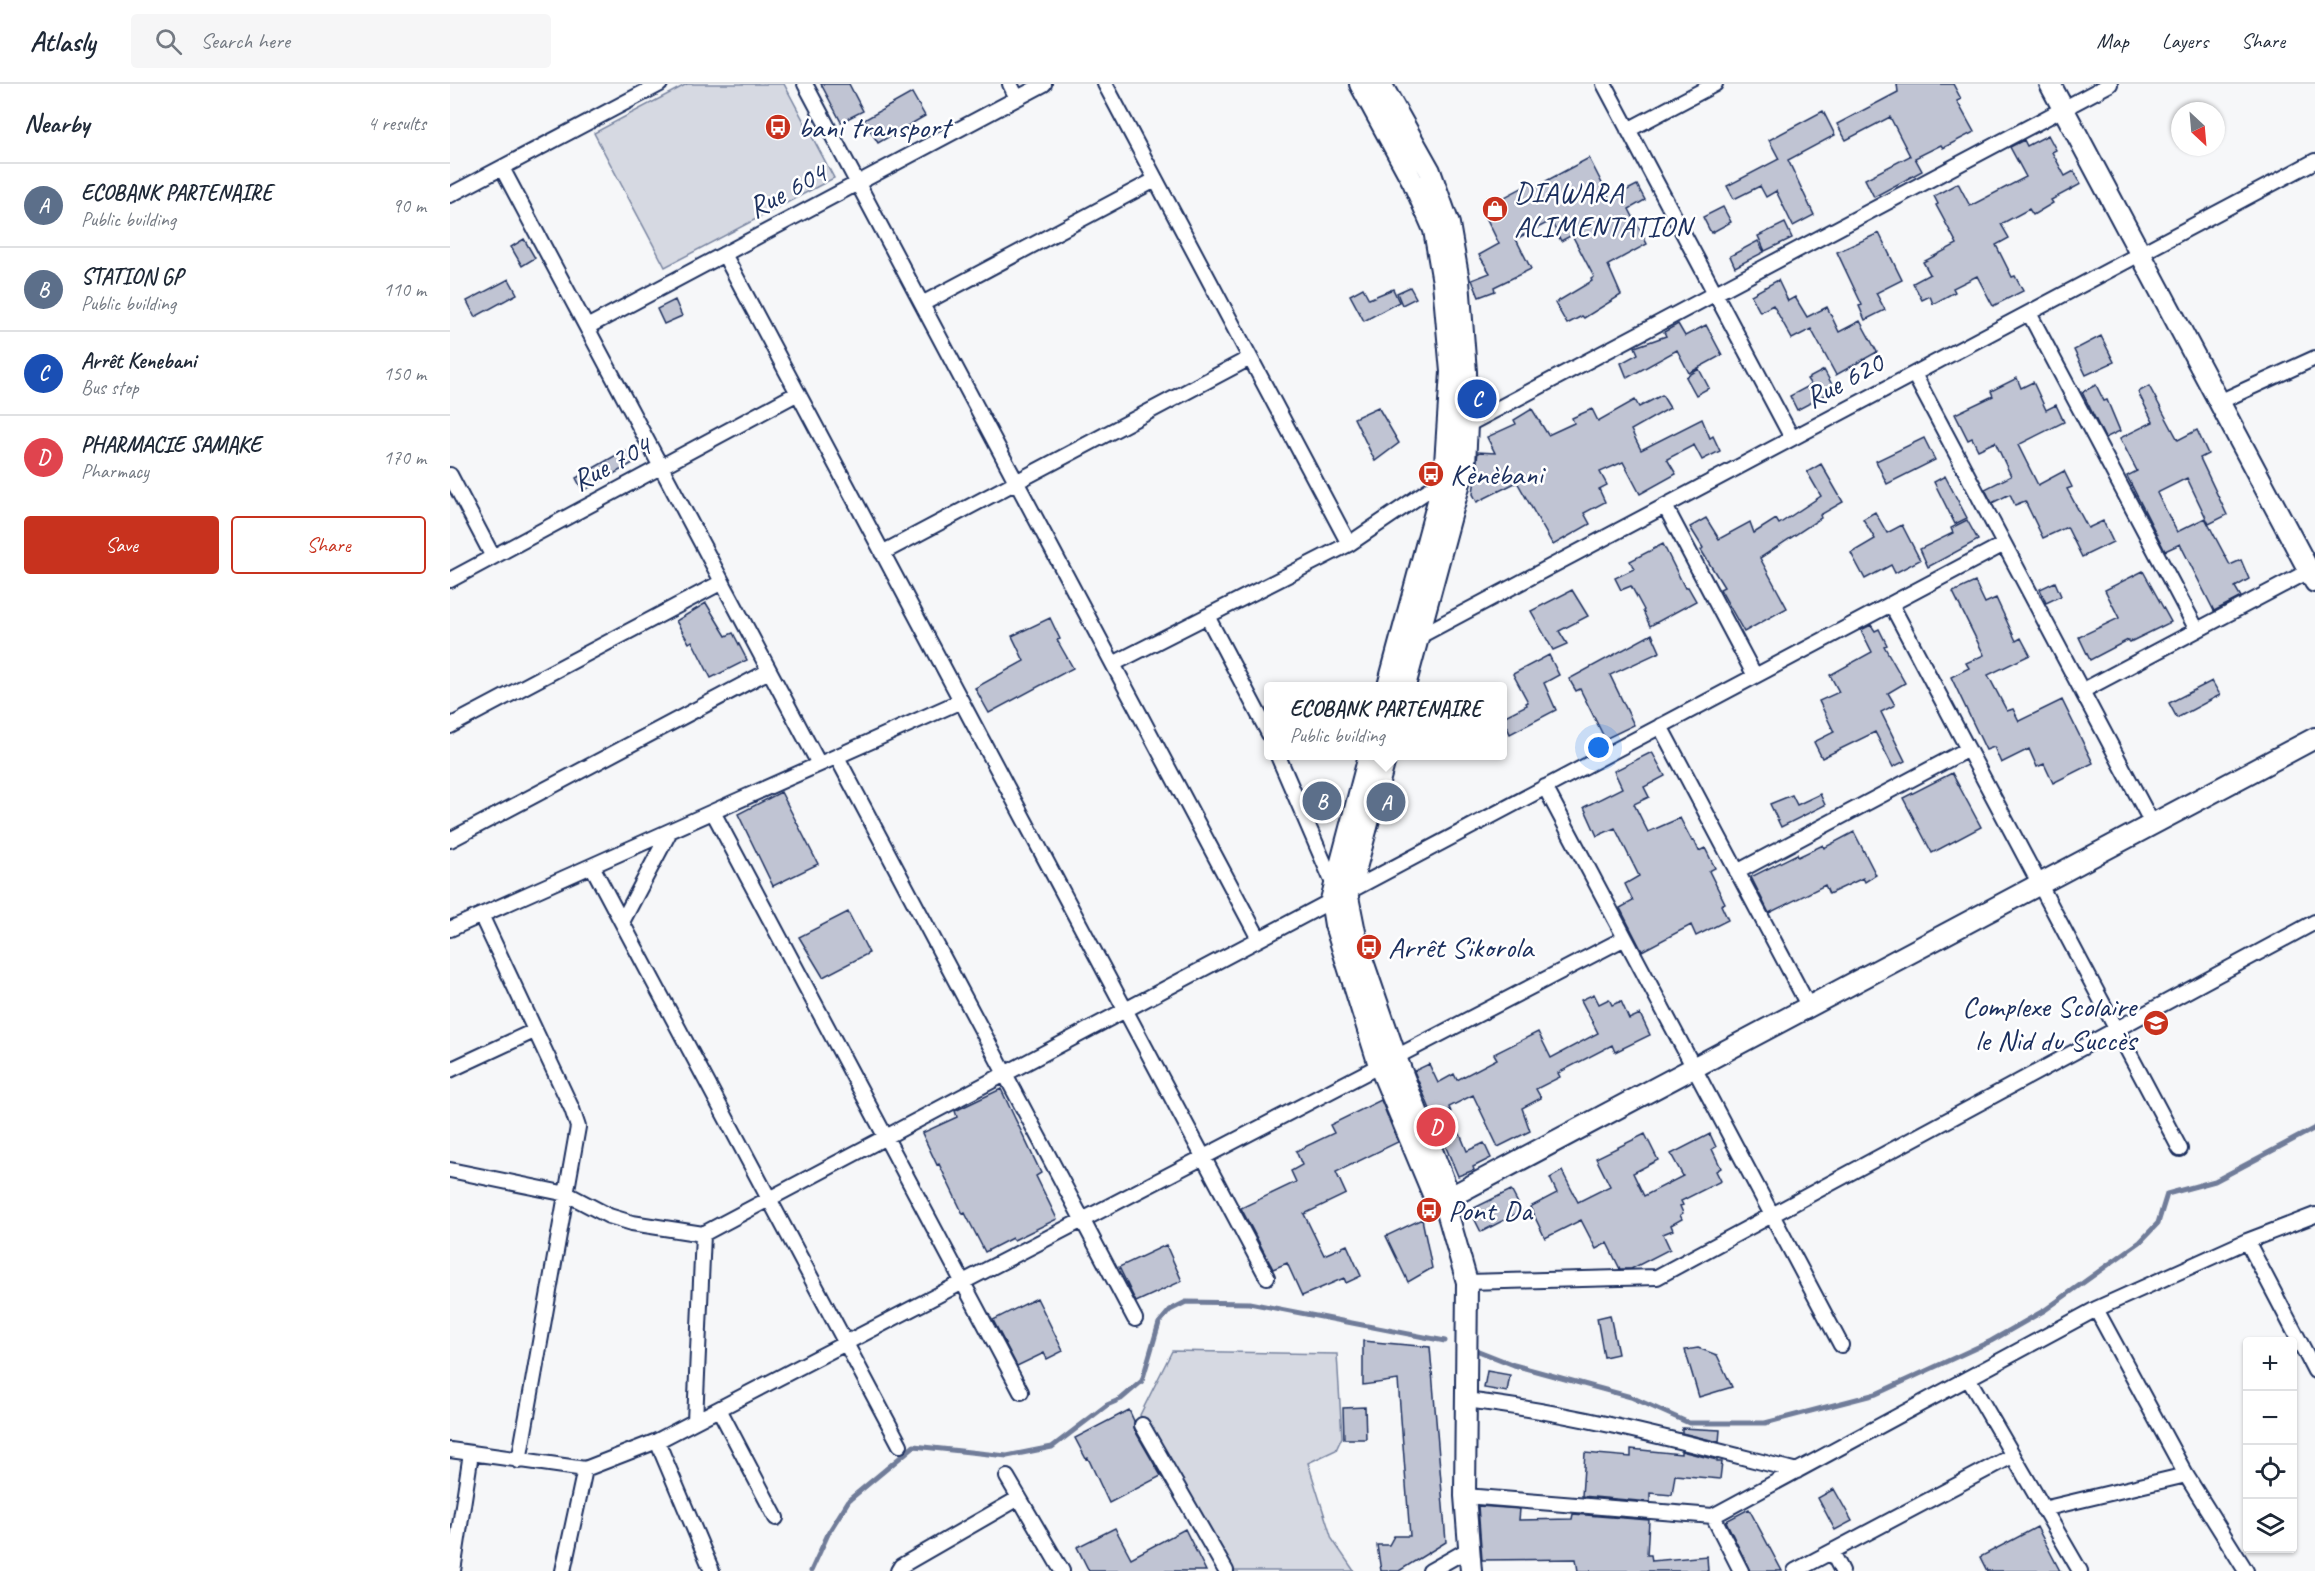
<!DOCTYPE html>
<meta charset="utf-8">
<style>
:root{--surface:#fff;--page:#f6f6f7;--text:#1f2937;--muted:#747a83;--line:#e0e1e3;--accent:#c8321e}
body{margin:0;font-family:Caveat,sans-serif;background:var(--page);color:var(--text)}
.controls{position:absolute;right:18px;bottom:18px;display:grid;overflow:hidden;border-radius:6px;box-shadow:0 2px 4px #0004}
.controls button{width:54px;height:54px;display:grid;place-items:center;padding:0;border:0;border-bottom:2px solid var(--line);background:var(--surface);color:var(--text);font:30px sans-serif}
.compass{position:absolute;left:1721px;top:18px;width:54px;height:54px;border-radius:50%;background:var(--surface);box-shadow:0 2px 4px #0004;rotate:154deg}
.you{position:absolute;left:1149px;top:664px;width:21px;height:21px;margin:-15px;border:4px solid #fff;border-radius:50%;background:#1a73e8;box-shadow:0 0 0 9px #1a73e833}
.badge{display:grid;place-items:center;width:39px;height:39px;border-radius:50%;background:var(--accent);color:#fff;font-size:20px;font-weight:700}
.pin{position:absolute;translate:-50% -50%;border:3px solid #fff;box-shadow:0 2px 6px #0006}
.popup{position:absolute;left:814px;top:598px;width:243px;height:78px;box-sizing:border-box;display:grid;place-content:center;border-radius:6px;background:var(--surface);filter:drop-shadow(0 2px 4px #0005);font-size:20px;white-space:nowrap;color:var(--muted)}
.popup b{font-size:22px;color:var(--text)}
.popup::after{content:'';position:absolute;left:50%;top:100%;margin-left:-12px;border:12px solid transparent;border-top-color:var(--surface)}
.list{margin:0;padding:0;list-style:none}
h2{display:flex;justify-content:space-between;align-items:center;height:78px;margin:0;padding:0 24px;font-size:26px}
h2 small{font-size:20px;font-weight:400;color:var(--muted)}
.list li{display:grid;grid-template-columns:39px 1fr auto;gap:18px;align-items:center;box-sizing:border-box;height:84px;padding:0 24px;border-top:2px solid var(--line)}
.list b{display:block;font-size:22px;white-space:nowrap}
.list p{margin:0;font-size:20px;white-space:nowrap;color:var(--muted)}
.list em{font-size:20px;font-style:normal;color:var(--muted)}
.actions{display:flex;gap:12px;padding:18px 24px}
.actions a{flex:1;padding:14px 0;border:2px solid var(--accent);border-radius:6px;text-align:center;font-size:21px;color:var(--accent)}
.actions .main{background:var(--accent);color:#fff}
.icon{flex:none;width:33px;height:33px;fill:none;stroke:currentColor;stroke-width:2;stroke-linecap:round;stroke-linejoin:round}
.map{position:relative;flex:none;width:1865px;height:1487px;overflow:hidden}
header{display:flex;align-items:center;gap:36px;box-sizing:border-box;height:84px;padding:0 30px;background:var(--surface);border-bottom:2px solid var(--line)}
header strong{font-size:28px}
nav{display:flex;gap:33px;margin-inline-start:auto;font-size:21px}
.search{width:420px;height:54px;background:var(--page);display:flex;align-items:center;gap:15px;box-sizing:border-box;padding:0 21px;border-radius:6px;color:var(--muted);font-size:22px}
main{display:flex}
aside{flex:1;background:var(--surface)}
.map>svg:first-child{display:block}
</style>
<header>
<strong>Atlasly</strong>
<div class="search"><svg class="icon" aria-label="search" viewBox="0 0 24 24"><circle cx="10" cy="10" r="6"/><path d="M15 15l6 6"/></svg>Search here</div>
<nav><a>Map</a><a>Layers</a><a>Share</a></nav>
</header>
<main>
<aside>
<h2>Nearby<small>4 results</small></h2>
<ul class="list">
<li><span class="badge" style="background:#5c6f8a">A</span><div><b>ECOBANK PARTENAIRE</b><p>Public building</p></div><em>90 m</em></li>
<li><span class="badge" style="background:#5c6f8a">B</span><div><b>STATION GP</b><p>Public building</p></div><em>110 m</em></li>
<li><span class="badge" style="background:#1a4fb4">C</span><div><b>Arrêt Kenebani</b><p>Bus stop</p></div><em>150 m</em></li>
<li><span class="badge" style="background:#e0444e">D</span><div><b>PHARMACIE SAMAKE</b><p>Pharmacy</p></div><em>170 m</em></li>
</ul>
<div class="actions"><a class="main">Save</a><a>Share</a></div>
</aside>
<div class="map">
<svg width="1865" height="1487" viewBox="0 0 1865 1487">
<rect width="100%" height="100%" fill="#f6f7f9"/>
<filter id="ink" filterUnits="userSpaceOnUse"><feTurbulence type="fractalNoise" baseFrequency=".0167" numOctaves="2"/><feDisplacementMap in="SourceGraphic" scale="12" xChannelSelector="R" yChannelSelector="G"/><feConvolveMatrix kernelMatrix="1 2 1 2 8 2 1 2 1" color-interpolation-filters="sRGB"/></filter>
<g filter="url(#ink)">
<path fill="#d6d9e2" stroke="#7884a0" stroke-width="1.5" d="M237 0H334L384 94 215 183 144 49Z
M722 1267 887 1270 892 1353 886 1366 858 1379 882 1455 904 1487H782L690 1331Z"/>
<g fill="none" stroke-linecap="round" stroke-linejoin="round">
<path stroke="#707c99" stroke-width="5" d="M1026 1266 1064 1281 1181 1313 1239 1339H1315L1426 1310 1541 1257 1595 1226 1690 1158 1708 1139 1717 1110 1765 1097 1865 1044
M361 1487 379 1448 399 1416 464 1362 557 1372 602 1363 657 1321 671 1315 692 1297 709 1239 720 1226 736 1218 799 1219 995 1257"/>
</g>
<path fill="#c0c4d3" stroke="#1b2f5e" stroke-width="1.5" d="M371 0H399L413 27 391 38Z
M1447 0H1503L1511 15 1507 17 1524 48 1493 64 1491 61 1465 74 1472 87 1424 113 1415 95 1460 72 1440 33 1396 56 1387 40 1448 8Z
M462 9 475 32 428 59 414 36Z
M1373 27 1385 51 1338 76 1364 131 1343 142 1326 107 1316 113 1310 102 1284 115 1277 102 1329 75 1319 56Z
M1598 51 1606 66 1602 68 1615 92 1624 87 1631 100 1601 116 1603 119 1583 131 1579 125 1551 140 1559 154 1546 161 1562 193 1565 192 1573 207 1543 222 1527 192 1503 204 1505 208 1483 220 1480 212 1472 216 1463 199 1480 190 1473 178 1507 160 1486 121 1488 120 1484 112 1508 99 1520 122 1576 93 1560 63 1574 56 1577 62Z
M1139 74 1160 115 1187 101 1195 116 1179 125 1197 160 1158 181 1171 211 1134 234 1132 232 1117 240 1105 219 1142 197 1141 195 1144 193 1122 151 1111 157 1101 137 1066 155 1081 185 1044 203 1045 207 1029 213 1022 196 1040 189 1029 171 1049 160 1032 125 1083 98 1085 103Z
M1273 123 1281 138 1261 149 1253 133Z
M1335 139 1342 154 1315 167 1308 152Z
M1429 149 1452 196 1426 209 1435 226 1415 236 1409 222 1412 221 1387 168Z
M74 155 85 174 72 182 61 163Z
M1308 157 1314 168 1285 183 1280 172Z
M59 195 67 210 25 233 17 217Z
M1328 196 1338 217 1345 213 1357 233 1377 223 1389 248 1410 237 1427 268 1386 291 1361 245 1342 255 1323 221 1310 228 1301 211Z
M960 203 966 214 952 221 947 209Z
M913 204 919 215 943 205 949 218 914 237 900 211Z
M225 216 232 232 214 240 207 225Z
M1228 240 1235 252 1256 241 1272 271 1239 289 1227 266 1177 294 1171 279 1188 270 1185 263 1216 252 1214 248Z
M1651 252 1664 278 1636 291 1624 266Z
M1249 285 1259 304 1246 311 1236 293Z
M1374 286 1385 306 1347 326 1340 312 1361 301 1357 295Z
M1567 294 1571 304 1583 298 1596 326 1606 321 1614 338 1568 361 1588 401 1614 387 1622 403 1617 405 1638 444 1653 437 1663 458 1632 473 1617 443 1593 454 1575 417 1565 421 1560 410 1542 419 1535 405 1561 392 1545 358 1528 366 1522 354 1518 356 1505 330 1543 312 1541 307Z
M1646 301 1654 317 1657 316 1670 347 1655 354 1632 308Z
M1699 302 1728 356 1747 346 1758 370 1750 374 1777 431 1759 440 1737 394 1707 409 1727 448 1755 434 1780 481 1791 476 1799 495 1785 503 1791 513 1764 527 1730 460 1715 467 1677 392 1687 387 1670 354 1703 338 1688 308Z
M1212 311 1220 324 1181 346 1191 366 1252 335 1260 354 1263 352 1270 367 1252 376 1244 361 1217 375 1226 390 1190 410 1173 378 1150 388 1157 401 1149 405 1155 418 1134 429 1140 440 1103 461 1067 398 1027 418 1023 410 1028 368 1045 369 1037 353 1066 340 1064 336 1082 325 1098 351 1124 339 1122 334 1142 325 1148 337 1185 316 1189 323Z
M928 323 949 359 925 377 904 334Z
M1474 354 1485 376 1437 400 1426 377Z
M175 366 183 379 133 407 126 394Z
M1371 380 1393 418 1370 431 1371 434 1310 474 1337 524 1294 548 1270 505 1274 503 1251 466 1253 464 1240 443 1256 434 1269 455 1300 438 1304 449 1326 435 1329 440 1371 412 1357 388Z
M1495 392 1517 434 1505 440 1484 398Z
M1425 428 1437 449 1452 441 1470 476 1445 489 1441 481 1415 495 1401 469 1425 455 1413 435Z
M1517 436 1528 456 1478 483 1470 465 1503 449 1501 444Z
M1213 460 1235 504 1238 503 1246 517 1200 542 1193 527 1194 526 1181 502 1171 506 1165 494 1184 485 1180 477Z
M1693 487 1721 538 1680 558 1678 556 1640 576 1629 553 1669 534 1655 506Z
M1525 498 1535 519 1546 514 1566 557 1571 554 1580 571 1538 591 1557 627 1563 625 1569 637 1612 616 1643 679 1603 699 1594 680 1587 683 1579 665 1551 679 1544 663 1536 666 1501 593 1519 584 1516 579 1534 571 1503 508Z
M1605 498 1611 512 1596 519 1590 505Z
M1122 506 1138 532 1109 547 1117 560 1103 566 1081 527Z
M256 519 276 552 283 549 297 576 261 594 242 557 239 559 226 537Z
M600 534 610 555 607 556 623 584 539 629 525 604 574 577 562 552Z
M1421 541 1425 547 1429 545 1437 561 1434 562 1455 599 1438 609 1445 621 1431 628 1455 677 1443 683 1425 648 1372 674 1364 658 1384 648 1369 617 1389 608 1380 591 1422 568 1411 546Z
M1202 550 1210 568 1160 591 1184 641 1155 655 1130 605 1126 607 1119 595Z
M1099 571 1109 591 1094 599 1106 626 1060 650 1053 633 1077 621 1076 619 1078 618 1063 590Z
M1762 597 1770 611 1727 634 1719 619Z
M1202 668 1215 692 1194 703 1199 713 1184 720 1198 748 1230 734 1242 757 1244 756 1249 767 1255 764 1265 784 1259 787 1275 819 1271 821 1278 836 1246 852 1241 841 1192 867 1170 824 1183 817 1175 800 1189 792 1165 744 1147 752 1134 723 1172 704 1164 687Z
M1502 689 1531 743 1482 769 1453 714Z
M331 708 368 780 323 802 288 730Z
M1370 710 1375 721 1331 743 1320 720 1342 711 1347 721Z
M1404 748 1426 791 1415 798 1413 794 1379 810 1375 801 1319 829 1301 793 1347 770 1348 773 1373 761 1374 764Z
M398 828 419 869 373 893 349 853Z
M1144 910 1149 920 1159 915 1162 921 1171 917 1179 935 1190 930 1200 951 1165 968 1162 961 1108 989 1110 993 1086 1005 1091 1014 1072 1024 1080 1047 1048 1063 1023 1011 999 1023 1017 1067 1034 1059 1041 1074 1023 1083 1024 1086 1008 1092 964 987 979 980 988 999 1004 990 1007 996 1047 975 1044 970 1088 948 1101 974 1148 949 1131 916Z
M551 1005 591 1089 586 1092 607 1135 564 1156 562 1154 535 1168 515 1129 513 1130 489 1080 487 1081 472 1049 507 1033 505 1027Z
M931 1016 948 1058 886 1088 896 1110 854 1130 874 1171 897 1161 911 1192 896 1199 894 1194 852 1212 837 1179 823 1185 791 1124 846 1098 841 1087 852 1081 846 1067 884 1049 880 1041Z
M1195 1050 1208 1076 1183 1089 1194 1112 1233 1092 1221 1070 1260 1050 1266 1063 1262 1065 1271 1084 1266 1087 1271 1097 1231 1117 1233 1121 1230 1122 1233 1129 1230 1131 1232 1135 1221 1141 1223 1146 1213 1150 1220 1165 1181 1185H1170L1157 1159 1146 1165 1131 1136 1095 1154 1080 1123 1107 1109 1100 1094 1112 1087 1128 1118 1160 1102 1146 1074Z
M1061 1106 1072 1127 1031 1148 1020 1126Z
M972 1135 982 1184 958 1198 936 1152Z
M716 1161 732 1197 686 1218 669 1183Z
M587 1214 613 1267 597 1275 594 1269 567 1282 543 1236Z
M1160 1231 1168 1270 1154 1273 1147 1234Z
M913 1257 980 1263 996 1458 949 1487H931L927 1461H939L944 1452H960L948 1296 913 1301Z
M1248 1264 1267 1271 1282 1303 1249 1313 1235 1266Z
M1037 1287 1060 1291 1057 1308 1034 1304Z
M915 1323 916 1355H894L893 1324Z
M679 1326 684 1337V1345L711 1392 659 1419 638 1374 636 1375 625 1354Z
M1232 1344 1270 1346 1269 1358 1232 1349Z
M1181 1365 1231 1370V1367L1267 1376V1378H1272L1270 1395 1225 1391 1222 1411 1200 1409V1418L1132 1412 1135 1369 1181 1373Z
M1384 1405 1402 1437 1385 1446 1368 1414Z
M1028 1422 1070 1425 1069 1436 1122 1435 1123 1430 1199 1436 1197 1471H1201L1202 1477 1257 1472 1258 1487H1128L1126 1475 1032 1476Z
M1299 1425 1332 1487H1300L1276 1437Z
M1587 1443 1610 1487H1537L1530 1473Z
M665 1444 681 1474 735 1445 756 1487H639L627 1463Z"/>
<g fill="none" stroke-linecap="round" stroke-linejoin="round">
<g stroke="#1b2f5e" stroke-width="18">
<path id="street" d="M355 0 809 855
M560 0 567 14
M655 0 899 460
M1154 0 1342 354
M1178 46 1265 0
M52 84 369 680
M0 111 210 0
M274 170 817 1193
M472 220 705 96
M1579 229 1747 546
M137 243 594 0
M1464 290 1703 741
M1769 318 1865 274
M1017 341 1660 0
M0 391 43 473
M1215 422 1305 592
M432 469 800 274
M0 496 348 309
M1441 520 1730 1065
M757 532 819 650
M966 554 1865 77
M663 580 899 460 996 394
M1632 607 1859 487
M0 642 272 498
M1210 642 1359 923
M828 672 885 804
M387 673 685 1235
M1095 703 1391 1261
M263 728 571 1308
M0 756 319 587
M142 782 450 1361
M1287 788 1518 665
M31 831 122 1025 128 1043 69 1377
M172 838 220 747
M0 845 511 617
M0 986 84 947
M0 1086 117 1110 159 1132 182 1139 253 1150 1554 460
M1797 1157 1865 1287
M1017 1198 1207 1193 1865 838
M1646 1225 1736 1391 1796 1487
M1518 1294 1630 1487
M1015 1316C1128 1329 1237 1359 1347 1387
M269 1325 326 1434
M245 1337 253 1150
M692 1341 776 1487
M207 1357 262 1487
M0 1366 135 1385 207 1357 1175 854
M557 1393 612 1487
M1015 1412 1263 1432 1646 1225 1797 1157 1865 1131
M1593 1425 1736 1391
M1263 1432 1291 1487
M1382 1468 1392 1487
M3 1487 21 1369
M113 1487 135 1385
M448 1487 451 1482 569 1414
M980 1487 1019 1465
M1345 1487 1562 1372"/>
</g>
<g stroke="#1b2f5e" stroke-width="24">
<path id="secondary" d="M910 0 963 98 984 146 993 198 1001 288 994 395 938 602
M931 0 980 87 999 140 1009 197 1016 288 1017 341 1015 380 955 602
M1600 0 1865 498
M919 672 881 816 885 841 929 981 987 1120 1865 654
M936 672 902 799 897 808 908 863 946 973 1000 1113
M994 1117 1017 1198 1015 1412 1021 1487"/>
</g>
<use href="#street" stroke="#fff" stroke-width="14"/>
<use href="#secondary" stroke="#fff" stroke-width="20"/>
</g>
</g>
<defs>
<g id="bus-disc" transform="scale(1.35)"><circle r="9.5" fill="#c8321e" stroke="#fff"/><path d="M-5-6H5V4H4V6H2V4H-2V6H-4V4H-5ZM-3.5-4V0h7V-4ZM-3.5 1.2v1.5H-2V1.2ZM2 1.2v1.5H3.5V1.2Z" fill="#fff"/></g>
<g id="shop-disc" transform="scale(1.35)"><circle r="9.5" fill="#c8321e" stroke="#fff"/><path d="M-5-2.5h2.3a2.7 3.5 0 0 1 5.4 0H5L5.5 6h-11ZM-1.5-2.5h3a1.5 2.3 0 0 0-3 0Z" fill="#fff"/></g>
<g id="school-disc" transform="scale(1.35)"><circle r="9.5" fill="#c8321e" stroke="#fff"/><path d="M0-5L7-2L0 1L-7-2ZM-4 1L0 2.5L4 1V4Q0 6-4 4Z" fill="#fff"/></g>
</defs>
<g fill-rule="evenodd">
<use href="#bus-disc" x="328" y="43"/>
<use href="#shop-disc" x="1045" y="125"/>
<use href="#bus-disc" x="981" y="390"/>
<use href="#bus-disc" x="919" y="863"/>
<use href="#school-disc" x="1706" y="939"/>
<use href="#bus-disc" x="979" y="1126"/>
</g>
<g text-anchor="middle" stroke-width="5" stroke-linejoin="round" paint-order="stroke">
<g font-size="30" fill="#1b2f5e" stroke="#fff" text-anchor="start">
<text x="348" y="53">bani transport</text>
<text x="1064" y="118">DIAWARA<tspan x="1064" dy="34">ALIMENTATION</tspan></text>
<text x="1000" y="400">Kènèbani</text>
<text x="938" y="873">Arrêt Sikorola</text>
<text x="1686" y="932" text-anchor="end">Complexe Scolaire<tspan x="1686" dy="34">le Nid du Succès</tspan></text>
<text x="998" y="1136">Pont Da</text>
</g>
<g font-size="30" fill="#1b2f5e" stroke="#fff">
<text transform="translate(337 106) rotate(-28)" y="10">Rue 604</text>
<text transform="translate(1394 296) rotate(-28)" y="10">Rue 620</text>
<text transform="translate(161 379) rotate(-28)" y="10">Rue 704</text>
</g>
</g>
</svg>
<div class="controls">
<button>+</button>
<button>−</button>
<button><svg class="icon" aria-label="locate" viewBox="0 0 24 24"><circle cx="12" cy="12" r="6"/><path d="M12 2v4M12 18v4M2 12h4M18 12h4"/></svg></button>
<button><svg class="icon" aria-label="layers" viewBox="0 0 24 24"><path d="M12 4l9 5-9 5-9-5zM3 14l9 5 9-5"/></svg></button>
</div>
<svg class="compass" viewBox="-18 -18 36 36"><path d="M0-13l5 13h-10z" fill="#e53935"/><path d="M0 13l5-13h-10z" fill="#747a83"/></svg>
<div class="you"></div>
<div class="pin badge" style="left:936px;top:718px;background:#5c6f8a">A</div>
<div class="popup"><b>ECOBANK PARTENAIRE</b>Public building</div>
<div class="pin badge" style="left:872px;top:717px;background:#5c6f8a">B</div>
<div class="pin badge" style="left:1027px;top:315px;background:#1a4fb4">C</div>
<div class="pin badge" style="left:986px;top:1043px;background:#e0444e">D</div>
</div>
</main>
